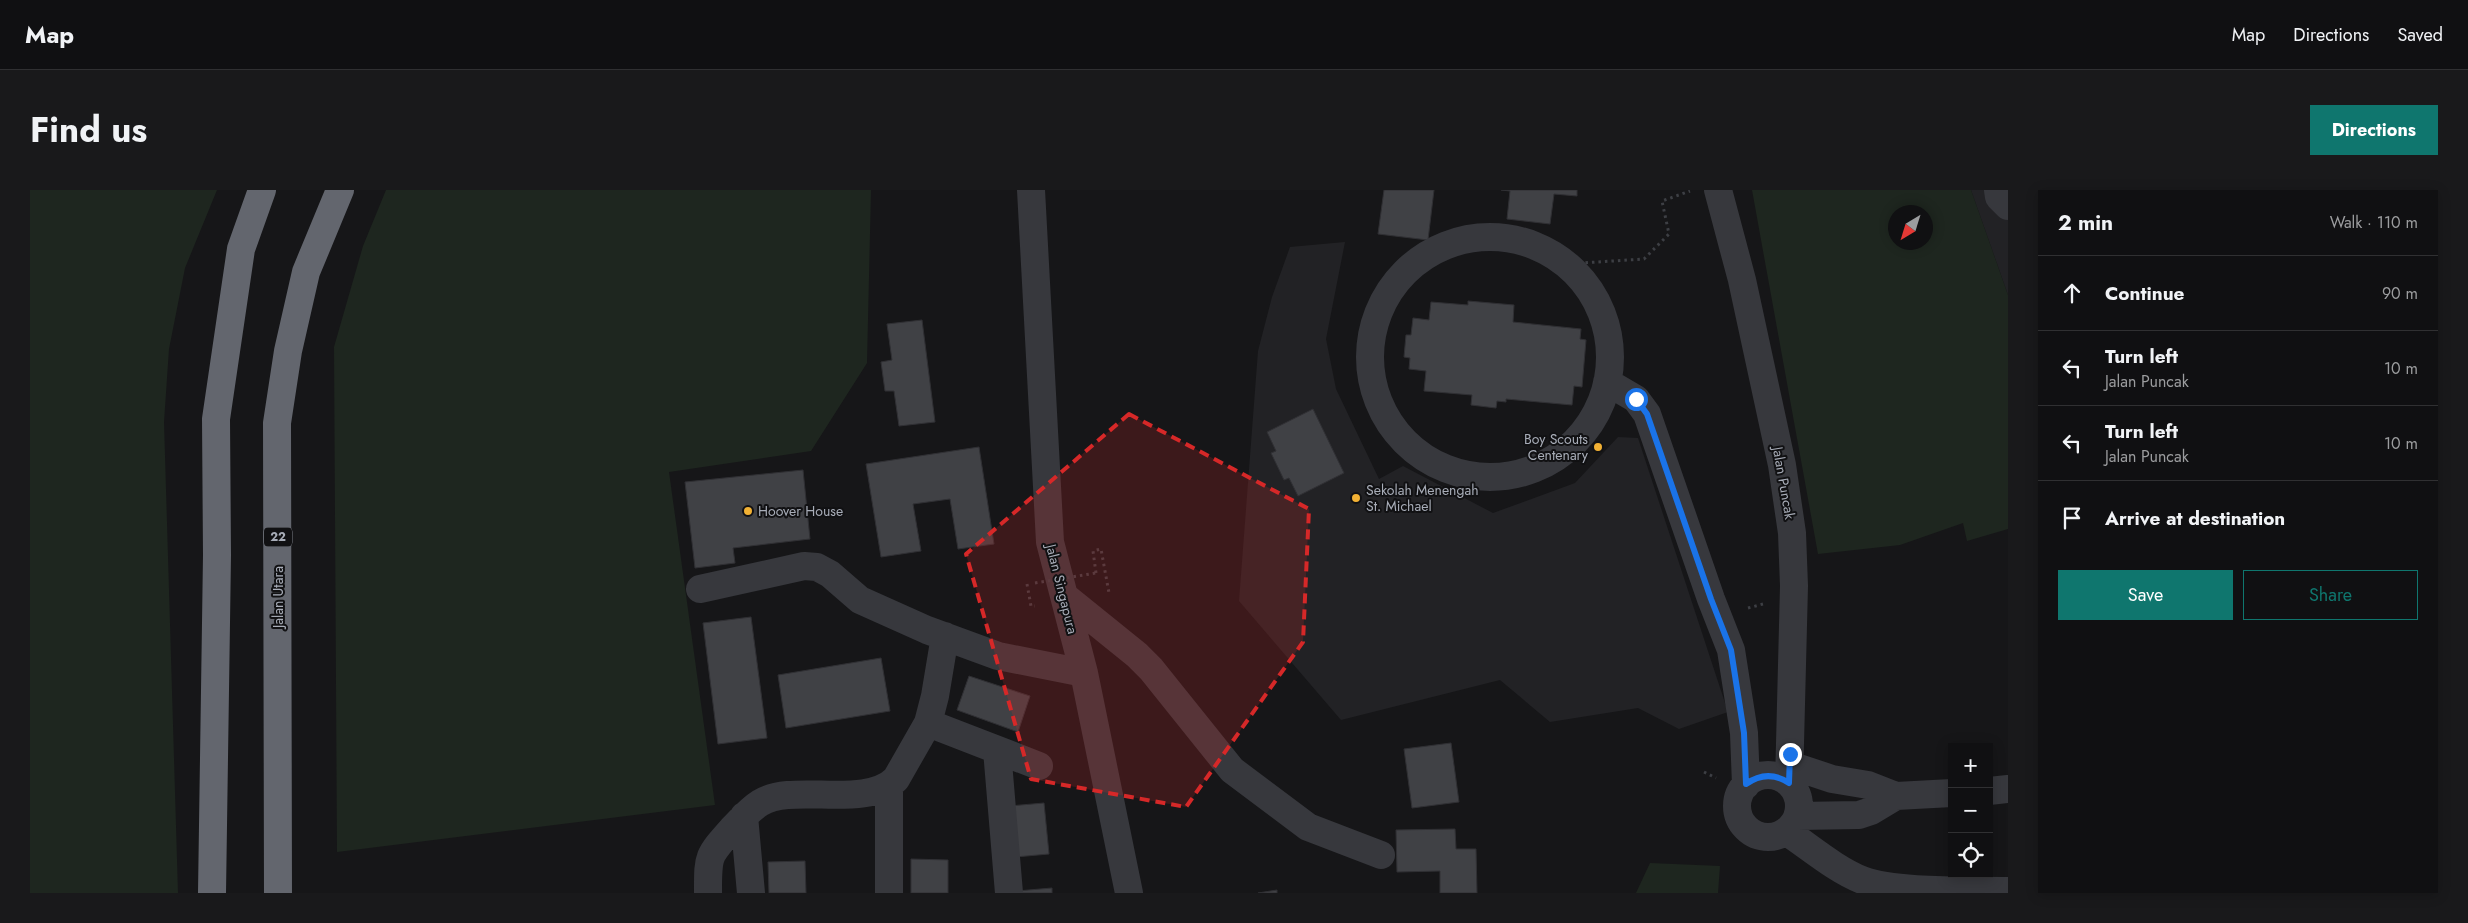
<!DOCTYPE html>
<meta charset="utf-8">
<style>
:root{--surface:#101012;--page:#19191b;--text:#f1f3f6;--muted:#9c9d9f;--line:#303032;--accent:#0f766e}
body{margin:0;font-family:Jost,sans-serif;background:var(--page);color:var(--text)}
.controls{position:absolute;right:15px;bottom:15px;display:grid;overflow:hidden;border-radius:0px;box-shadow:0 2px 12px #0003}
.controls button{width:45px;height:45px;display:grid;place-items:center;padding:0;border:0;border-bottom:1px solid var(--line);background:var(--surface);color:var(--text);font:25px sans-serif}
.compass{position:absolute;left:1858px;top:15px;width:45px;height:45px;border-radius:50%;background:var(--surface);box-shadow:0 2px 12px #0003;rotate:218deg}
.stop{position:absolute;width:15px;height:15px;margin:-11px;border:4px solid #1a73e8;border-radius:50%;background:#fff}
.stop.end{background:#1a73e8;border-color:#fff;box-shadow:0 1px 5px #0008}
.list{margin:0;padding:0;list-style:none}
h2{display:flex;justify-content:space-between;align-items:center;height:65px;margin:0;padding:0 20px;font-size:21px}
h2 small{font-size:16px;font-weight:400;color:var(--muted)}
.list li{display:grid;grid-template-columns:32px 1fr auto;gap:15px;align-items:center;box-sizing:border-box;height:75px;padding:0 20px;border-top:1px solid var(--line)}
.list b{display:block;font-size:19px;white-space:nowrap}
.list p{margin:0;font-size:16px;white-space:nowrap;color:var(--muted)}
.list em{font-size:16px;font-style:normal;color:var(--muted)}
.actions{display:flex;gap:10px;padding:15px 20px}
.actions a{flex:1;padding:11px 0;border:1px solid var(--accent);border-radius:0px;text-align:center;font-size:18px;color:var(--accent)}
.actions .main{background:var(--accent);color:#fff}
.icon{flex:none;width:28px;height:28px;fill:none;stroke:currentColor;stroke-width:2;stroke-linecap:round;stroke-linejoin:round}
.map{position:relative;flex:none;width:1978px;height:703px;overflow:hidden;border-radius:0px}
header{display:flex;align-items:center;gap:30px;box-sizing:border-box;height:70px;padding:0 25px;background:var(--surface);border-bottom:1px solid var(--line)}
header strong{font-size:24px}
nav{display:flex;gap:28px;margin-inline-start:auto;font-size:18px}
.intro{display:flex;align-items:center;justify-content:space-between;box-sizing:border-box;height:120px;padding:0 30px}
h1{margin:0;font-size:35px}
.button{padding:12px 22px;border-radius:0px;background:var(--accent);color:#fff;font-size:18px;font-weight:700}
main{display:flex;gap:30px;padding:0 30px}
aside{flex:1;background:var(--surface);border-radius:0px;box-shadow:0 2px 12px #0003}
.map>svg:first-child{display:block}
</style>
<header>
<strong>Map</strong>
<nav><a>Map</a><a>Directions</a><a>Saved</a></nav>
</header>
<div class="intro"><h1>Find us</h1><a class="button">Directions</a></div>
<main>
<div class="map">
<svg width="1978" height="703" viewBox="0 0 1978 703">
<rect width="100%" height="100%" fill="#161618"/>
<path fill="#222225" d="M1941 0H1978V105Z
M1315 52 1296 149 1306 199 1349 289 1373 276 1463 323 1545 293 1588 247 1608 248 1698 522 1649 539 1608 518 1520 532 1470 490 1311 530 1209 411 1228 161 1242 107 1260 57Z"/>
<path fill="#1e261f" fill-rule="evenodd" d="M0 0H187L155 78 139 159 134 232 148 703H0Z
M356 0H841L837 173 781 261 639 282 685 615 307 662 304 157 333 56Z
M1722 0H1941L1978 105V339L1937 351 1933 333 1870 355 1788 364ZM1896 22V52H1866V22Z
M1620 673 1690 676 1688 703H1606Z"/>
<path fill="#404145" stroke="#303034" d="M1354 0H1404L1398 50 1348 44Z
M1471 0H1547V6L1524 4 1520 34 1477 29 1480 1Z
M1438 111 1484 115 1483 132 1551 139 1550 149 1556 150 1552 197 1544 196 1542 215 1476 209V212L1467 211 1466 218 1441 215 1442 205 1394 201 1396 181 1379 179 1380 168 1374 167 1376 145H1381L1383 128 1399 130 1401 112 1438 115Z
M892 130 905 232 869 236 864 201H855L851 172 862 170 857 134Z
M1283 219 1314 283 1268 306 1259 288 1254 290 1241 263 1246 261 1237 242Z
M949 257 964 354 928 359 920 309 883 314 891 361 851 367 836 274Z
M773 280 780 349 703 358 705 373 665 378 655 292Z
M721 427 737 548 688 554 673 433Z
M851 468 860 521 756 538 748 485Z
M939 486 1000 506 988 542 927 520Z
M1421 553 1429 612 1382 618 1374 559Z
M1014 613 1019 664 985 667 979 616Z
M1425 639 1426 659H1446L1447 703H1410V681L1367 682 1366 640Z
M881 669 918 670V703H881Z
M775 671 776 703H739L738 672Z
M1022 698V703H988L987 701Z
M1247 700V703H1228Z"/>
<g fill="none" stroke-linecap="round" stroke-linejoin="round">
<path stroke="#3d3f44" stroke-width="3" stroke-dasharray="2.5 4" stroke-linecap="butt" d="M1536 74 1614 69 1639 44 1632 11 1660 1
M1066 383 1063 361 1071 359 1079 403
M997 394 1001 416H1005
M1718 418 1733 414
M1674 582 1686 588"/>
<path stroke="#37383d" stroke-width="28" d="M1001 0 1020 352 1054 483 1099 703
M1688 0 1712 90 1752 275 1762 343 1764 396 1759 593
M1968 0 1969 7 1978 16
M1340 167a120 120 0 1 1 240 0a120 120 0 1 1-240 0Z
M1577 192 1606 209 1617 224 1681 409 1701 460 1714 543 1716 595
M670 399 774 376 787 377 800 384 830 410 897 440 968 466 1054 483
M1034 406 1107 465 1121 479 1202 580 1278 637 1351 665
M898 533 1009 576
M967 560 979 703
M1760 575 1802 589 1838 595 1866 606 1922 603
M1707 616a31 31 0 1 1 62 0a31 31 0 1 1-62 0Z
M1959 601 1978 599
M714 626 721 703
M1768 626 1829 625 1841 621 1866 606
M1757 642C1781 658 1805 679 1832 690 1866 703 1939 700 1978 701
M678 703C678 666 677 667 702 639 711 630 719 620 730 613 763 592 835 620 866 589L898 533 905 506 915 446
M859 703V596"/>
<path stroke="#63666e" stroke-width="28" d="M182 703 187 365 186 229 211 59 232 0
M248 703 247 233 258 161 276 82 310 0"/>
<path stroke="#3d3f44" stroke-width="3" stroke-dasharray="2.5 4" stroke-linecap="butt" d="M1005 393 1066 383"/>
</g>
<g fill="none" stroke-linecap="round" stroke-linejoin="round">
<path stroke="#1a73e8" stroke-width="6" d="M1606 209 1617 224 1681 409 1701 460 1714 543 1716 594C1730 584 1744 583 1759 593L1760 564"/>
</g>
<path fill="#d62828" fill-opacity="0.2" stroke="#d62828" stroke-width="4" stroke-dasharray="10 6" stroke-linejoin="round" d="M1099 224 1279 319 1273 452 1156 617 1001 589 936 364Z"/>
<g fill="#f2b134" stroke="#111113" stroke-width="2">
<circle cx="1568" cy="257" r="5"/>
<circle cx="1326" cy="308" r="5"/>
<circle cx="718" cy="321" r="5"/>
</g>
<g text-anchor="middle" stroke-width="4" stroke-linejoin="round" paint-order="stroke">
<rect fill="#111113" stroke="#7b7e86" stroke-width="1" x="234" y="337.5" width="28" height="19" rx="4"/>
<g font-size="12" font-weight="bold" fill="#a8adb8">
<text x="248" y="351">22</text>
</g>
<g font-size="14" fill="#a8adb8" stroke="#111113" text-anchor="start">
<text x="1558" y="254" text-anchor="end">Boy Scouts<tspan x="1558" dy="16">Centenary</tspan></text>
<text x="1336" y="305">Sekolah Menengah<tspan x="1336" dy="16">St. Michael</tspan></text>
<text x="728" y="326">Hoover House</text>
</g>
<g font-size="14" fill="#a8adb8" stroke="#111113">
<text transform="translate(1754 293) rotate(80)" y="5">Jalan Puncak</text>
<text transform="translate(1032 399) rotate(76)" y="5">Jalan Singapura</text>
<text transform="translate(248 407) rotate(-90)" y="5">Jalan Utara</text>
</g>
</g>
</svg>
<div class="controls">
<button>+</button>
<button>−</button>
<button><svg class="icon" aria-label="locate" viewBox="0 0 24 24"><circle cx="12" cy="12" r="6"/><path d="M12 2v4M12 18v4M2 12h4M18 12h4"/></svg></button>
</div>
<svg class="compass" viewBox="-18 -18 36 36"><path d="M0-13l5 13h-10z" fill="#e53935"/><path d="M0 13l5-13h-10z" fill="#9c9d9f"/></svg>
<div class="stop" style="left:1606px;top:209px"></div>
<div class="stop end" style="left:1760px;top:564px"></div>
</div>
<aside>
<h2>2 min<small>Walk · 110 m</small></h2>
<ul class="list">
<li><svg class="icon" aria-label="ahead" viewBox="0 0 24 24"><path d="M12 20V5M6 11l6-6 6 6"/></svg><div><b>Continue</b></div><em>90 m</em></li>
<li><svg class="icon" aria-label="left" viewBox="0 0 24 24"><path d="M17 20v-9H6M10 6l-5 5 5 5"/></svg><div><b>Turn left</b><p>Jalan Puncak</p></div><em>10 m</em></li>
<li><svg class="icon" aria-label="left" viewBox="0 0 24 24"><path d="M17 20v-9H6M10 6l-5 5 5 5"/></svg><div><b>Turn left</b><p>Jalan Puncak</p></div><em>10 m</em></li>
<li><svg class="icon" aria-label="arrive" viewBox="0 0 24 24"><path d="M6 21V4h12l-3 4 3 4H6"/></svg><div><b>Arrive at destination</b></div></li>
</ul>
<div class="actions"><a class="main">Save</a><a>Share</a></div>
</aside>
</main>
